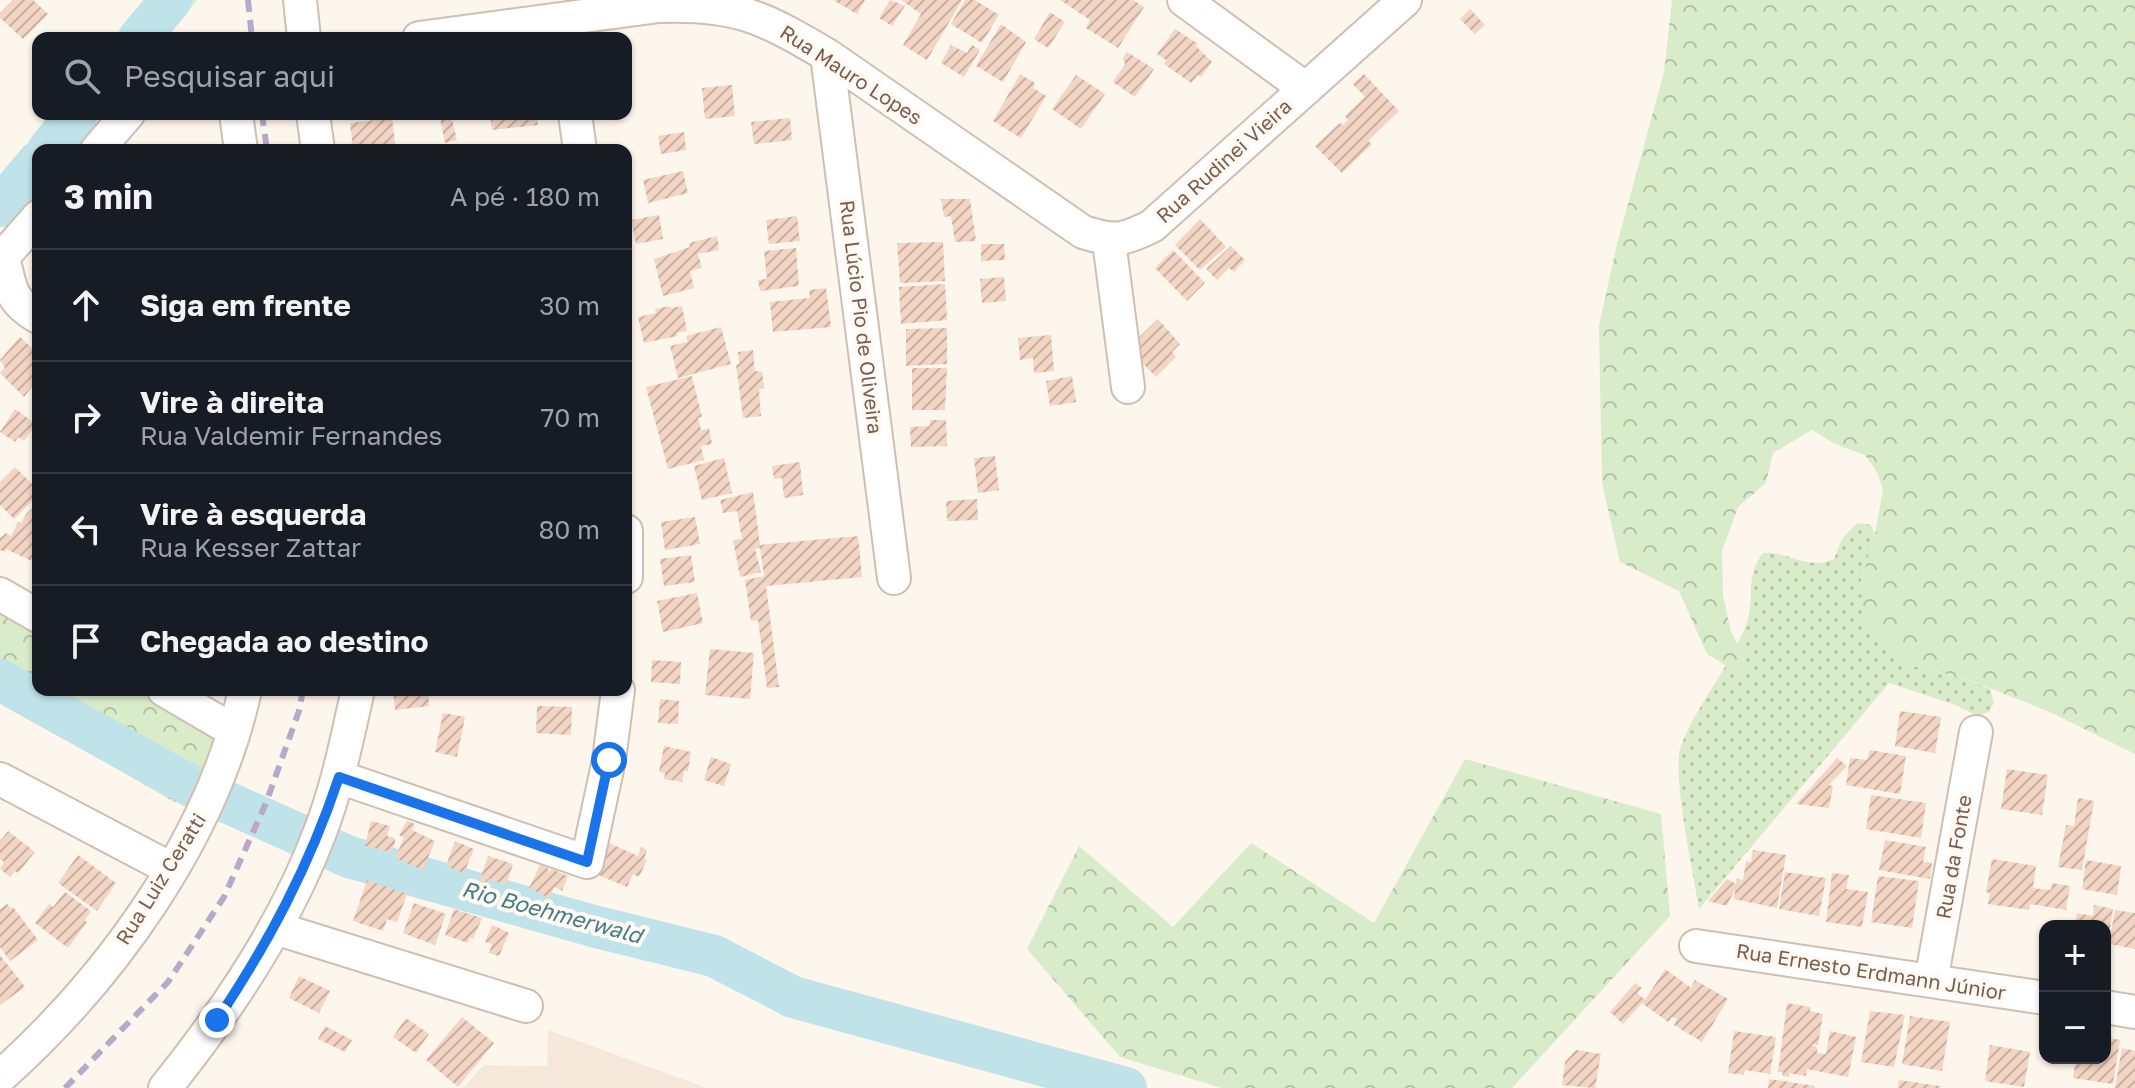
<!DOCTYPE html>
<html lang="pt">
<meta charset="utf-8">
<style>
:root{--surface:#171b24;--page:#242831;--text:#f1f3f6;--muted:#9ea1a6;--line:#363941}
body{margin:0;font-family:"Golos Text",sans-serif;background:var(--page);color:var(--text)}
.controls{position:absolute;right:24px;bottom:24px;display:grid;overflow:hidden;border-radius:16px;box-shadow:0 2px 6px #0004}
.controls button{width:72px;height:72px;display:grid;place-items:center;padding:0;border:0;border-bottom:2px solid var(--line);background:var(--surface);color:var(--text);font:40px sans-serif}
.stop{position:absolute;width:24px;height:24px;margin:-18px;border:6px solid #1a73e8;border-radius:50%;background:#fff}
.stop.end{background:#1a73e8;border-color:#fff;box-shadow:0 2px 8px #0008}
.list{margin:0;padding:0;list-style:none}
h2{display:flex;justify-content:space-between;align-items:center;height:104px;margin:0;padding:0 32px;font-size:34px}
h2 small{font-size:26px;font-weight:400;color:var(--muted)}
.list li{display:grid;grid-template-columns:52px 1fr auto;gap:24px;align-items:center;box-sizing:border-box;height:112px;padding:0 32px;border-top:2px solid var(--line)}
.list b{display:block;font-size:30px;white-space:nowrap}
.list p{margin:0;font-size:26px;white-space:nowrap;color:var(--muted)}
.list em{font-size:26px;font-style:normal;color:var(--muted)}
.icon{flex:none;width:44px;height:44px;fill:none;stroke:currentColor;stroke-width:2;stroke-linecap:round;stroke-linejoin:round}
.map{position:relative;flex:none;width:2135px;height:1088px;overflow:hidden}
.search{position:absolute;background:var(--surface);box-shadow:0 2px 6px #0004;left:32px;top:32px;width:600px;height:88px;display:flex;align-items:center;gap:20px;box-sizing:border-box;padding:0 28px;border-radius:16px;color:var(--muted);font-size:30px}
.panel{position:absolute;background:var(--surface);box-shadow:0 2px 6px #0004;left:32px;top:144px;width:600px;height:552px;border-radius:16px}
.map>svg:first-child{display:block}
</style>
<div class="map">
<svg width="2135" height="1088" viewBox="0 0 2135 1088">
<defs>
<pattern id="grass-dots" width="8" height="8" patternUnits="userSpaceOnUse" patternTransform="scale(2)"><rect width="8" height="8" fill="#d8ecc9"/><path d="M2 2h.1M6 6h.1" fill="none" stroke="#b4c2a5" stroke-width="1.8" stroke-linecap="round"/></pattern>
<pattern id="forest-crowns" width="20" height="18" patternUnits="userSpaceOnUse" patternTransform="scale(2)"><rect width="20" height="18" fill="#d8ecc9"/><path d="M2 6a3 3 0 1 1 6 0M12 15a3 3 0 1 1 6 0" fill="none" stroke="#b4c2a5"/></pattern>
<pattern id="building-hatch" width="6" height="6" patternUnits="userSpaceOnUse" patternTransform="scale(2)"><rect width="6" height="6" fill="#f3d5c3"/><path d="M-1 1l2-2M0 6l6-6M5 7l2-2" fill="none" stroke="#cab0a1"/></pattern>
</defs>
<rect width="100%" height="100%" fill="#fdf6ec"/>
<path fill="#f5e8da" d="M548 1030 707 1088H463L484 1065 547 1066Z"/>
<path fill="url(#grass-dots)" d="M1857 523 1871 525 1875 535 1860 584 1907 664 1966 679 1990 689 1994 702 1989 712 1978 716 1953 704 1889 683 1699 909C1694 875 1671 773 1681 746 1697 704 1728 670 1745 628 1757 600 1743 580 1763 553 1790 551 1806 571 1834 559L1842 539Z"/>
<path fill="url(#forest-crowns)" d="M144 0H197L166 38H120Z
M1672 0H2135V754L2052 713 1967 679 1907 664 1866 630 1860 584 1875 535 1883 489 1877 472 1865 455 1835 444 1812 430 1773 453 1766 483 1738 507 1722 551 1723 595 1731 632 1746 660 1740 674 1707 654 1679 591 1620 562 1602 483 1599 326 1617 244 1664 72Z
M65 114H102L71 150H38V187L20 203 11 181Z
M0 609 38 630V690H148L213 736 210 755 186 801 174 802 0 701Z
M1465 759 1661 814 1670 916 1512 1088H1222L1120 1057 1027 949 1079 846 1173 927 1251 843 1374 923Z"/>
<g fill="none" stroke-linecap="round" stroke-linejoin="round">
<path stroke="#bfe3e8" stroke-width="42" d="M139 38 171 0
M48 150 77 114
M1 206 38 162
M0 680 191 786 349 857 593 926 714 956 793 997 1126 1088"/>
</g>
<path fill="url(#building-hatch)" d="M13 0H33L48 14 23 39 0 18V13Z
M833 0H865L857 14Z
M890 0 905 6 892 26 879 18Z
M901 0H962L927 60 903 45 921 14Z
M965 0H975L999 15 982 43 951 24Z
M1060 0H1133L1144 7 1118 48 1086 28 1090 20Z
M1470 9 1485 25 1475 34 1460 19Z
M1050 12 1065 22 1048 48 1034 39Z
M1001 24 1026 42 1003 82 976 66Z
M1175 29 1198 44 1196 46 1212 62 1201 77 1198 75 1191 83 1164 64 1166 60 1157 54Z
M951 45 967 53 972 45 980 50 964 77 941 63Z
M1127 52 1154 69 1135 97 1113 82 1125 64 1123 58Z
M1020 74 1035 83 1033 88 1046 96 1021 138 993 121Z
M1364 74 1399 111 1368 141 1372 144 1342 173 1315 146 1340 123 1343 125 1348 120 1345 116 1365 97 1353 84Z
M1076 75 1105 94 1081 129 1052 109Z
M732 85 735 116 705 119 702 88Z
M490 114H536L538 125 492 130Z
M451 115 457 140 445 143 440 118Z
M392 118 396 150H353L350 123Z
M790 118 792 140 754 144 751 122Z
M684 132 686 150 661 154 658 136Z
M683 171 688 193 648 203 643 180Z
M941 199H970L976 241 955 242 951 216 944 217Z
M659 215 663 239 636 244 631 220Z
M797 216 800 241 769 244 766 220Z
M1200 219 1226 247 1200 270 1175 245Z
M717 236 719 250 698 254 702 268 690 271 694 288 663 296 654 259 690 247 689 243Z
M943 242 945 281 900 283 897 243Z
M981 244H1004L1005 260 981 261Z
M1231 246 1245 260 1234 272 1229 268 1217 280 1206 269Z
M796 248 799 286 760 291 758 280 767 279 764 251Z
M1173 250 1205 283 1187 301 1155 268Z
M1004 277 1006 301 982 303 980 279Z
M945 284 947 320 901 324 899 287Z
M826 288 831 327 773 332 770 302 810 298 809 290Z
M670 306 671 308 682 306 687 331 676 333 677 336 644 343 638 317 656 313 655 309Z
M1158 319 1180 344 1172 352 1176 357 1156 377 1128 348Z
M721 327 731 364 678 378 670 346 688 342 686 336Z
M947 328V364L906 366V329Z
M1051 335 1054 371 1034 373 1033 358 1020 360 1018 338Z
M20 337 38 354V379L24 397 0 373 5 368 0 360Z
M753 350 755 371 762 372 764 388 759 389 761 416 743 418 736 365 739 364 738 352Z
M912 368H947L945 410H912Z
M692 376 702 417 698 418 701 430 709 428 712 444 701 446 704 460 668 469 646 387Z
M1072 376 1076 402 1050 406 1046 381Z
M15 409 36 424 24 441 18 437 15 442 0 432Z
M930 420H946L947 446 911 447 910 427 930 426Z
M995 456 999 490 978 493 974 458Z
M724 458 732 493 702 500 694 466Z
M800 462 803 495 784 498 782 478 774 479 772 466Z
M15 467 38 490V495L14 519 0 505V482Z
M753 492 760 545 858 536 862 577 766 586 779 687 767 688 758 620 751 621 745 580 764 576 760 548 755 549 761 572 740 577 733 540 742 539 737 511 723 513 720 500Z
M977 499 978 520 947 521 946 501Z
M38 503V553L34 562 6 549 5 552 0 550V538L6 533 11 536 18 522 21 523 26 514Z
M695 517 700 544 665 550 661 522Z
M691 555 695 582 664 586 660 559Z
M697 593 703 623 663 632 657 601Z
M710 649 754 653 750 699 705 695Z
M652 660 681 662 680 684 651 682Z
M393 690H428L429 706 395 710Z
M660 699 679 701 678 724 658 723Z
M537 706 572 707 571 735 536 733Z
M1900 711 1941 717 1935 753 1895 746Z
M443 713 465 717 457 757 435 752Z
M664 746 691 752 688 771H684L682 782 664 779 665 773 659 772Z
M1870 750 1906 756 1900 794 1846 785 1850 758 1867 760Z
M711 757 731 764 724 786 704 780Z
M1837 758 1847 766 1829 785 1833 786 1829 808 1796 804Z
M2007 769 2048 775 2042 815 2001 809Z
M1871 795 1926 803 1921 838 1866 829Z
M2078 798 2094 801 2082 870 2058 867 2066 825 2074 826Z
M371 821 390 826 387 836 395 838V843L391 852 365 846Z
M407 821 415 824 412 830 435 841 423 870 395 858 404 838 399 835Z
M8 831 35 852 18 873 15 871 10 877 0 869 4 862 0 859V841Z
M1885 840 1926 847 1923 862 1932 863 1930 879 1879 870Z
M455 841 474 849 464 873 446 866Z
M609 843 638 856 641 847 647 850 644 859 647 860 639 877 633 874 627 887 596 874Z
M1753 850 1786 855 1777 908 1734 899 1735 889 1727 906 1708 901 1727 879 1736 884 1737 879 1743 880 1746 861 1751 862Z
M78 855 116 883 97 911 58 883Z
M488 856 513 864 506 885 488 879 486 885 479 883Z
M1992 859 2036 866 2033 888 2051 890 2052 883 2070 886 2066 910 2030 904 2029 910 1988 904 1990 893 1986 892Z
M2086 860 2121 866 2117 895 2082 889Z
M540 865 548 868 549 873 551 869 568 876 562 891 554 887 550 898 529 888Z
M1785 872 1826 878 1819 916 1779 909Z
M1832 873 1849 875 1846 889 1868 892 1862 927 1826 922Z
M1878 876 1919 881 1912 928 1871 922Z
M367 880 407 894 397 922 387 919 383 931 353 921Z
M65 892 91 911 85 920 87 922 68 948 35 923 49 904 53 907Z
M414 903 446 914 435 945 403 933Z
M7 904 11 908 13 907 38 940 10 961 0 947V909Z
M2094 905 2113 909 2107 947 2105 926H2075L2077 913 2093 916Z
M454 909 482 918 473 939 470 937 468 943 445 935Z
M2115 910 2135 913V949L2109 944Z
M492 925 509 933 499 956 489 953 492 944 485 942Z
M0 955 25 987 0 1005Z
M1665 969 1691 988 1695 980 1728 999 1702 1042 1674 1025 1677 1019 1672 1017 1668 1022 1642 1003 1623 1024 1610 1012 1635 983 1642 988 1637 993 1645 1000Z
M299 976 330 991 319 1013 289 998Z
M1787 1003 1810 1007V1011L1823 1014 1818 1045 1811 1044 1817 1048V1053L1826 1054 1830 1031 1856 1037 1848 1077 1807 1069 1806 1076 1789 1073V1077L1782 1076 1783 1072H1778Z
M1870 1011 1905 1015 1894 1067 1861 1062Z
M1910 1016 1950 1022 1942 1071 1902 1064Z
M462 1017 494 1043 458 1087 426 1060Z
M406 1018 429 1034 416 1053 393 1037Z
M325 1026 352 1040 345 1052 318 1039Z
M1734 1031 1776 1037 1770 1074 1745 1070 1744 1075 1728 1073Z
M2105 1037 2120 1040 2113 1084 2073 1078 2076 1058H2105Z
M1990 1045 2030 1052 2024 1087 1985 1081Z
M2122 1048 2135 1051V1088H2115Z
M1576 1050 1601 1054 1595 1088 1562 1085 1565 1062Z
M1769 1079 1815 1086V1088H1768Z
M1899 1080 1940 1086V1088H1898Z"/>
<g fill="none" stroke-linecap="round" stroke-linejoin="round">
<g stroke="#d1beb0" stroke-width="36">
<path id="minor" d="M300 0 304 38
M1184 0 1306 89
M419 38 659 6C735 3 763 17 827 55L1083 232C1114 242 1122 241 1152 226L1405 0
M827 55 894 578
M236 114 241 150
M313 114 318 150
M575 114 580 150
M97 150 128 114
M1109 241 1128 387
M3 257C11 288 9 300 38 317
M3 257 38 217
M626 531V577
M0 594 38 616
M164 690 234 731
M339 777 587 862 609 760 618 690
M0 779 171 869
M275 928 526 1006
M1696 946 2045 998
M1931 981 1976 732
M2105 1007 2135 1012
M0 1077C111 978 213 837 245 690
M165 1088C227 1011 285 925 320 832 338 786 347 738 358 690"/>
</g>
<use href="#minor" stroke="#fff" stroke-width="32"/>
<path stroke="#b9a8c9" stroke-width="6" stroke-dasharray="12 8" stroke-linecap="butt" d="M248 0 252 38
M262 114 267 150
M65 1088 168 982 224 897 266 803 299 711 303 690"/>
</g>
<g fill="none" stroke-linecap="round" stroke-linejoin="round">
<path stroke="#1a73e8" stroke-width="10" d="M217 1020C269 942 309 867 339 777L587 862 609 760"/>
</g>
<g text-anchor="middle" stroke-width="8" stroke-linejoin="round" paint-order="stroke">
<g font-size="20" fill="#7a5c4d" stroke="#fffaf3">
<text transform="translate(851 75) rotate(33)" y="7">Rua Mauro Lopes</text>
<text transform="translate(1224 161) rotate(-42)" y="7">Rua Rudinei Vieira</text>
<text transform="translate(861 317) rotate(83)" y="7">Rua Lúcio Pio de Oliveira</text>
<text transform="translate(1954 857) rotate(-80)" y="7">Rua da Fonte</text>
<text transform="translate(161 879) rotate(-58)" y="7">Rua Luiz Ceratti</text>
<text transform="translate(1871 972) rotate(9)" y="7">Rua Ernesto Erdmann Júnior</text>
</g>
<g font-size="22" font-style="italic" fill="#437c86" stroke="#fffaf3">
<text transform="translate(552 912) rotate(15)" y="8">Rio Boehmerwald</text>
</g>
</g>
</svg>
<div class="controls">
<button>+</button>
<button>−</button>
</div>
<div class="stop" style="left:609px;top:760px"></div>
<div class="stop end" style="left:217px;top:1020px"></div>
<div class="search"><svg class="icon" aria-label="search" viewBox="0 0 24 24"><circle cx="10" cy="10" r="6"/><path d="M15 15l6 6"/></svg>Pesquisar aqui</div>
<section class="panel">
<h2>3 min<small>A pé · 180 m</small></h2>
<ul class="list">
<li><svg class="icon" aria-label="ahead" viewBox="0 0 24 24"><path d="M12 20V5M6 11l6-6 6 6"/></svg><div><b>Siga em frente</b></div><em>30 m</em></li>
<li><svg class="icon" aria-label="right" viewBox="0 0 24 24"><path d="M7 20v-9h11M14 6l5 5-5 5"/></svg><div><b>Vire à direita</b><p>Rua Valdemir Fernandes</p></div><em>70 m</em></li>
<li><svg class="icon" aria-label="left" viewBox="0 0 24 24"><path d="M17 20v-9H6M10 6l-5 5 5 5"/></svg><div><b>Vire à esquerda</b><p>Rua Kesser Zattar</p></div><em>80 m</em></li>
<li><svg class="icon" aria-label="arrive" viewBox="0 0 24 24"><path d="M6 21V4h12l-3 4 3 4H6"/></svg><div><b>Chegada ao destino</b></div></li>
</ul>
</section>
</div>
